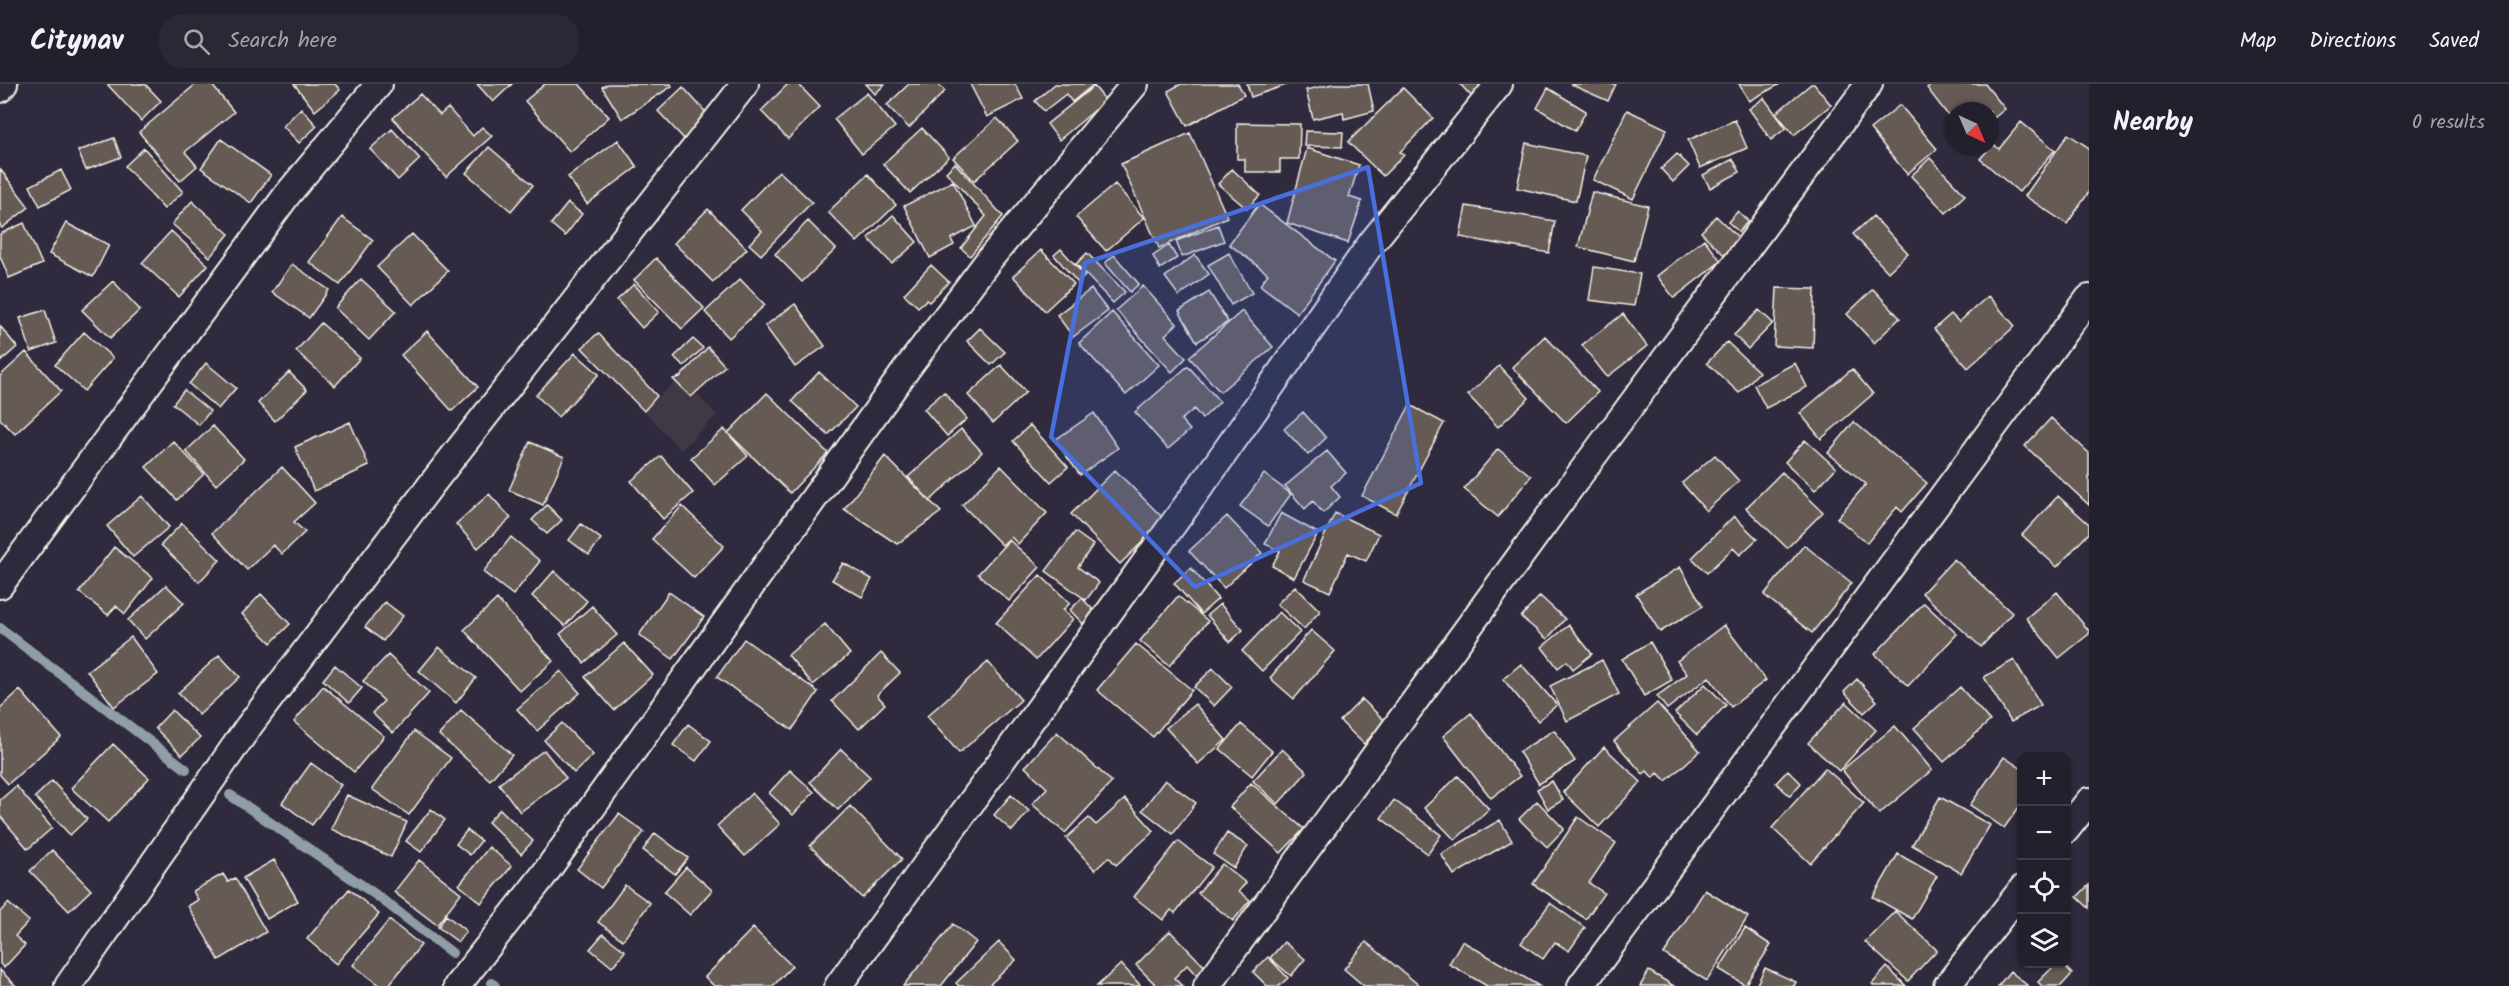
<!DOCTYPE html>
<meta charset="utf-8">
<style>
:root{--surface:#23202e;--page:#2b2836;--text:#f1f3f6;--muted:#a3a3aa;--line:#403e4a}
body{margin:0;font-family:Kalam,sans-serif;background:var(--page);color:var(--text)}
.controls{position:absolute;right:18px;bottom:18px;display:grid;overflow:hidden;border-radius:12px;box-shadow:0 2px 4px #0004}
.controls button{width:54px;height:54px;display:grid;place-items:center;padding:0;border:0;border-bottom:2px solid var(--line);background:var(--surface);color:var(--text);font:30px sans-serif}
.compass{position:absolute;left:1945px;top:18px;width:54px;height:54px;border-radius:50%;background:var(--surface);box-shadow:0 2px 4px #0004;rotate:136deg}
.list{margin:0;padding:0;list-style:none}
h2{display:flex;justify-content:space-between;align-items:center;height:78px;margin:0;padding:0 24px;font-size:26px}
h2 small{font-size:20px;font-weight:400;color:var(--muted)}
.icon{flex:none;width:33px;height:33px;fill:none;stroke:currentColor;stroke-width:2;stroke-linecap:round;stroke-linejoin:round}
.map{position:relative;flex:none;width:2089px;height:902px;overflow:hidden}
header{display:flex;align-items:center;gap:36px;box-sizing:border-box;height:84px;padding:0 30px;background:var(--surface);border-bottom:2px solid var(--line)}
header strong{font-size:28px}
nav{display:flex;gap:33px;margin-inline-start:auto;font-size:21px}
.search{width:420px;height:54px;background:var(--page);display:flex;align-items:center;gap:15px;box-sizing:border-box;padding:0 21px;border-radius:24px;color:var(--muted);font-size:22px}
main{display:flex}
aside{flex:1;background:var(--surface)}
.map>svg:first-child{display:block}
</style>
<header>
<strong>Citynav</strong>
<div class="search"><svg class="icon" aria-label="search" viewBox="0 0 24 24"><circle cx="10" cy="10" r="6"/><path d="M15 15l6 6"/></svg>Search here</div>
<nav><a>Map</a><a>Directions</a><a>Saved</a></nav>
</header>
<main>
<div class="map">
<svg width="2089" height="902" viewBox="0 0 2089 902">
<rect width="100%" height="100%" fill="#2f2a3d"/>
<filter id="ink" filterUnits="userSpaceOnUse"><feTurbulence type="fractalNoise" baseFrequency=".0167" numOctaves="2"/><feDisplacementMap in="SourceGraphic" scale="12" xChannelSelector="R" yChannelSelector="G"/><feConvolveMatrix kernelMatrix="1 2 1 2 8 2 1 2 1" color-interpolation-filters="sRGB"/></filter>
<g filter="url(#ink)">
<path fill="#403844" d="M680 293 717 331 681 366 644 327Z"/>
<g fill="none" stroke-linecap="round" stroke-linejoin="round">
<path stroke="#909ea5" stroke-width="10" d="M0 544 186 685
M230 711 376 811 452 869
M492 899 495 902"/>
</g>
<path fill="#665a55" stroke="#f4f1e8" stroke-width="1.5" d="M107 0H145L161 17 141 37Z
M196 0H211L234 28 185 68 197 82 180 97 139 48Z
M294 0H335L340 6 315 27Z
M477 0H512L493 18Z
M545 0H579L609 33 570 68 525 17Z
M608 0H671L672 2 622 35 602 3Z
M788 0H798L820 23 788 55 761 27Z
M866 0H885L875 10Z
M909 0H938L945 7 909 44 887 21Z
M970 0H1015L1023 15 987 33Z
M1055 0H1094L1072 18 1066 10 1044 27 1035 17Z
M1181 0H1238L1244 11 1187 42 1168 7Z
M1247 0H1289L1251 13Z
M1333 0H1368L1374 27 1344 35 1343 28 1313 35 1306 6Z
M1460 0H1486L1472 13Z
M1570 0H1616L1608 17Z
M1739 0H1780L1749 17Z
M1811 0H1814L1831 21 1794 51 1776 29Z
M1932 0H1985L2005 25 1990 37V27H1954V39L1927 4Z
M1094 2 1106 17 1059 56 1047 40Z
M683 3 710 33 685 56 658 27Z
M1403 4 1433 34 1400 68 1404 71 1383 92 1348 58Z
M1548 4 1586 27 1575 47 1537 24Z
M867 9 895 43 862 70 834 35Z
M420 10 440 31 448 24 473 52 482 43 492 52 446 93 393 34Z
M1764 14 1786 44 1771 56 1749 25Z
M1900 21 1937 65 1907 90 1870 45Z
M301 24 317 42 299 59 283 42Z
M1627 26 1667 45 1633 115 1593 96Z
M997 34 1018 57 974 97 953 74Z
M1735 36 1747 64 1700 84 1688 56Z
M2021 38 2055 66 2019 108 1980 75 1993 60 1999 65Z
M1237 39 1300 40 1299 75H1280V88H1245V75H1237Z
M922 44 949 73 910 109 883 80Z
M392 45 420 75 398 96 370 65Z
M1305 47 1343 48 1342 63 1304 62Z
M1190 49 1227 133 1159 164 1121 80Z
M2068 50 2089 64V108L2067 140 2025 112Z
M114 54 121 73 86 86 78 67Z
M221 55 271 91 251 119 201 84Z
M618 56 637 83 587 120 568 93Z
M1526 59 1586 72 1576 117 1517 104Z
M489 63 533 101 511 127 466 89Z
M144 64 183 108 164 125 125 82Z
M1307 64 1359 81 1349 113 1362 117 1348 159 1287 139Z
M1677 70 1689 82 1673 98 1661 85Z
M1930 74 1965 111 1946 129 1911 92Z
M1733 75 1740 88 1710 104 1703 91Z
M955 79 1003 132 970 172 961 164 986 132 946 88Z
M0 85 29 123 2 144 0 142Z
M1232 85 1260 111 1247 125 1218 100Z
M61 86 71 106 40 122 30 102Z
M779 87 812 118 761 171 749 160 762 147 741 126Z
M868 90 896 121 857 158 828 128Z
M953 97 976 142 951 155 954 161 930 174 904 122Z
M1115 100 1144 134 1106 167 1076 133Z
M1592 108 1648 122 1634 177 1578 163Z
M192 117 229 150 210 173 172 140Z
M568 119 582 130 565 152 551 140Z
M1259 120 1335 177 1297 229 1260 201 1268 190 1229 160Z
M1466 122 1555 137 1549 169 1460 153Z
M708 125 747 165 713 198 674 159Z
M1738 127 1748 137 1739 148 1728 138Z
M893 131 917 158 892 180 868 154Z
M1716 132 1740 155 1724 171 1701 148Z
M1873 132 1908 169 1888 188 1853 150Z
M342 133 373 156 340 201 309 178Z
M808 137 836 165 802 198 775 170Z
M24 139 42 180 9 194 0 172V150Z
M66 139 109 161 93 193 49 170Z
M1218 141 1224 157 1182 173 1176 157Z
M171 147 208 181 179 213 142 179Z
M412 150 448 187 413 221 377 183Z
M1704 155 1721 177 1674 214 1657 192Z
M1169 161 1177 174 1160 185 1153 172Z
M1061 165 1085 192 1078 199 1054 171Z
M1041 166 1074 200 1045 227 1013 192Z
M1087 169 1125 208 1113 219 1076 180Z
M1229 169 1252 209 1231 221 1208 181Z
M1114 171 1139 200 1130 208 1105 179Z
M1195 171 1209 190 1179 212 1165 193Z
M656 174 704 224 682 245 634 196Z
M292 180 329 206 309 234 272 208Z
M931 181 949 198 929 218 926 216 918 223 904 210Z
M1594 183 1640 190 1634 222 1589 216Z
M361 195 396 227 369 256 335 224Z
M740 195 765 221 729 254 705 228Z
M113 197 140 226 110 254 82 226Z
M634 200 659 228 642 244 617 216Z
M1143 202 1177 240 1165 251 1186 274 1172 288 1116 226Z
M1777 204 1815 205 1813 264 1774 262Z
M1091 205 1108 227 1073 253 1057 231Z
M1873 205 1900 234 1874 259 1847 230Z
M1209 208 1228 238 1197 258 1179 227Z
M1988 212 2015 242 1968 284 1934 245 1951 230 1959 238Z
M795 220 825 262 795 283 765 242Z
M45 226 56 259 31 268 20 234Z
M1759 226 1773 239 1748 265 1734 251Z
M1242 227 1273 263 1220 308 1189 273Z
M1112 228 1159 281 1126 311 1079 259Z
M1623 230 1647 262 1607 293 1582 261Z
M321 239 360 274 335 302 296 267Z
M0 242 17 263 0 278Z
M980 244 1005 268 991 281 967 257Z
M427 247 478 303 452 327 401 271Z
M84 248 113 274 84 307 55 281Z
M598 249 657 312 644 327 582 264Z
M1545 252 1598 308 1566 339 1512 283Z
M693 255 703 264 684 282 674 273Z
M1727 258 1759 288 1739 309 1707 279Z
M708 263 725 282 691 313 673 295 680 293Z
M26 268 61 307 15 350 0 335V292Z
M575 269 599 290 558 333 536 311Z
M206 279 236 304 218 325 189 300Z
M1795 279 1807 303 1766 324 1754 301Z
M1001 281 1026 308 993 339 968 311Z
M1188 282 1220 318 1202 335 1194 325 1181 336 1190 346 1168 365 1135 328Z
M1499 282 1529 314 1498 343 1468 311Z
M1852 285 1873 310 1821 355 1800 329Z
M289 288 307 306 275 337 258 319Z
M819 288 856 323 828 351 792 317Z
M184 306 210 327 199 341 173 320Z
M944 308 967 335 947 352 924 325Z
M767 309 828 369 790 409 728 349Z
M1410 321 1444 339 1396 430 1362 412Z
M1303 328 1326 354 1308 371 1284 345Z
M1094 329 1118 364 1080 391 1055 356Z
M2051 334 2089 369V421L2025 362Z
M350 338 369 382 314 407 295 363Z
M1854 338 1927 399 1902 428 1897 423 1867 459 1837 434 1866 400 1828 369Z
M1030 341 1068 383 1051 398 1013 357Z
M213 342 244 375 216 401 186 367Z
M724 345 748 372 715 401 691 374Z
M961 345 982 368 930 417 908 393Z
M1805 356 1836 384 1815 406 1785 378Z
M173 357 204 390 177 416 146 383Z
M530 358 564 373 543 421 509 406Z
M1498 365 1531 392 1498 433 1464 405Z
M1327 367 1346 389 1331 402 1340 413 1323 429 1313 417 1305 425 1285 402Z
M1715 371 1739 397 1706 427 1682 399Z
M661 372 693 409 663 435 631 397Z
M885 372 941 428 897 460 844 425Z
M1001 382 1047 429 1018 460 1011 453 1002 461 962 421Z
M282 383 315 419 294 438 305 448 282 470 273 461 247 486 212 449Z
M1115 386 1165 436 1120 480 1071 430Z
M1782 388 1823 428 1787 464 1746 424Z
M1264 390 1291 410 1268 442 1240 422Z
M489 410 511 434 478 464 456 440Z
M142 412 169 443 133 473 107 442Z
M2058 412 2089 440V449L2057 483 2022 451Z
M547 421 562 436 547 450 532 436Z
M682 422 724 462 694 494 652 455Z
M1281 429 1318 449 1294 494 1272 482 1280 467 1265 460Z
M1335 429 1379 450 1366 477 1348 469 1330 508 1304 496Z
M1227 432 1262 469 1224 504 1189 467Z
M1734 432 1757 455 1740 471 1733 464 1707 489 1692 474Z
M182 439 220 476 199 498 161 461Z
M581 440 601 455 589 471 569 456Z
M1075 448 1093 461 1078 483 1099 499 1086 516 1046 487Z
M511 453 540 477 513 511 483 488Z
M1009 456 1040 483 1009 517 978 490Z
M1804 461 1852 499 1812 549 1764 511Z
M114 463 153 494 125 530 116 522 108 531 79 508Z
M1954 475 2012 529 1981 563 1922 509Z
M843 479 872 495 862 513 832 496Z
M1680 483 1703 522 1660 548 1636 510Z
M1191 484 1218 515 1201 530 1174 499Z
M554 487 587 517 565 542 532 512Z
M1040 491 1070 519 1063 526 1073 535 1036 576 996 539Z
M166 501 184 519 145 555 128 536Z
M1295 502 1320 527 1304 545 1277 520Z
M669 508 704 533 673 575 639 551Z
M2057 508 2089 547V550L2059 574 2026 534Z
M261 510 290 540 271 559 242 530Z
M1178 512 1208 537 1169 582 1140 557Z
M1540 512 1565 535 1547 555 1521 533Z
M1082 514 1095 528 1083 540 1070 526Z
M497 515 553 577 520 607 464 546Z
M385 518 403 532 383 557 365 543Z
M1924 519 1957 550 1908 602 1875 570Z
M1220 520 1243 546 1230 558 1207 531Z
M592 522 617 551 584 579 560 550Z
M1279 528 1300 548 1262 587 1242 567Z
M825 540 850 570 813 601 788 571Z
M1569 541 1592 570 1573 585 1567 577 1558 584 1542 563Z
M1724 541 1766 596 1731 623 1709 593 1667 625 1657 612 1687 590 1677 577Z
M1311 546 1335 567 1294 615 1270 594Z
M131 553 158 590 114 623 87 587Z
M744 555 818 608 792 646 717 593Z
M1650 558 1672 596 1644 612 1622 575Z
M624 559 653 591 614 626 585 593Z
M1136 560 1192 606 1153 653 1097 606Z
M439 563 476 594 456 619 419 587Z
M881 569 900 589 877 611 885 620 859 645 832 617Z
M219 571 240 593 199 631 178 609Z
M388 571 429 609 393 649 372 629 384 617 363 597Z
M1602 576 1619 610 1567 637 1550 602Z
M2014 576 2041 621 2011 638 1984 593Z
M988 578 1021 616 959 669 927 632Z
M1521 580 1557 621 1538 637 1503 595Z
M335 581 362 604 349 619 323 596Z
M1213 584 1232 603 1214 622 1194 603Z
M561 587 580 609 537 647 517 625Z
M1857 595 1877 617 1864 629 1844 608Z
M1705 600 1726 621 1697 651 1675 629Z
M323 602 384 652 354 688 294 638Z
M1960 603 1990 637 1944 678 1914 644Z
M20 606 61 653 8 700 0 691V624Z
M1362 615 1385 637 1364 660 1340 637Z
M1846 618 1876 646 1839 687 1808 659Z
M1657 619 1700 667 1666 697 1658 689 1653 694 1647 687 1643 690 1614 657Z
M1195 620 1226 656 1198 680 1166 644Z
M172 626 200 654 182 671 155 644Z
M461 626 512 671 490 696 439 651Z
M1471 629 1520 692 1491 714 1443 652Z
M562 639 593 671 574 689 544 656Z
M688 640 711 657 696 677 673 661Z
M1241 640 1272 667 1252 692 1220 665Z
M1895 642 1932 686 1879 730 1842 686Z
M1554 646 1575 677 1539 700 1519 668Z
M414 647 451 674 409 731 372 705Z
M1057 648 1112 698 1065 749 1032 720 1047 704 1025 683Z
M113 660 149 694 108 738 71 704Z
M1604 663 1641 698 1599 743 1563 708Z
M841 665 870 693 838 726 810 698Z
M1282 665 1307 688 1278 720 1253 697Z
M544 666 566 694 520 728 499 700Z
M2004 673 2022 685V719L2004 744 1970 721Z
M311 679 341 701 312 741 282 719Z
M1825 684 1864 719 1810 779 1772 744Z
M790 686 814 708 793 731 769 709Z
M1788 686 1801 699 1790 712 1776 699Z
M1458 692 1489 725 1455 756 1424 724Z
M1165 696 1196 719 1173 750 1142 726Z
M52 697 87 735 70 751 35 713Z
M1552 697 1563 716 1548 725 1537 705Z
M1251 699 1304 745 1281 769 1230 723Z
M16 702 52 744 28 765 0 732V716Z
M752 709 780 740 745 772 717 742Z
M347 711 407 738 391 773 331 745Z
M1011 711 1029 727 1012 747 994 731Z
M1940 713 1990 741 1961 789 1912 761Z
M1125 715 1154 747 1116 781 1109 773 1095 786 1066 754 1089 734 1096 741Z
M1394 716 1441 751 1428 770 1381 734Z
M1537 717 1564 745 1547 763 1519 735Z
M850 722 902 775 862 814 810 762Z
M431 725 445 736 421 768 406 757Z
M500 725 533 757 521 770 488 738Z
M619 730 644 748 601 804 577 785Z
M1578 733 1616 759 1589 799 1604 809 1586 835 1533 800Z
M1500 736 1512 757 1454 791 1441 770Z
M467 746 481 757 470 771 456 760Z
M655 749 688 774 675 790 643 766Z
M1227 749 1248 762 1234 784 1213 770Z
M1178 757 1212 783 1175 829 1171 826 1163 836 1134 813Z
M489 763 512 782 481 819 459 801Z
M52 766 91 806 69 827 30 787Z
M1898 770 1937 792 1912 835 1873 813Z
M274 776 298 817 267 835 243 794Z
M419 776 461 809 437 841 394 808Z
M1222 780 1246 799 1239 807 1250 816 1233 837 1198 809Z
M686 783 712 806 690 831 664 808Z
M223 790 228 798 235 794 266 848 219 876 188 822 198 816 193 807Z
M625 801 650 819 623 856 598 838Z
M2089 801V824L2077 813Z
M349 805 379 830 336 880 307 855Z
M1705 806 1748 833 1707 897 1664 870Z
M8 819 29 837 15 852 25 861 4 884 0 880V828Z
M1550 819 1585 844 1569 867 1555 858 1543 875 1521 859Z
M1895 827 1937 866 1908 897 1865 858Z
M446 831 466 847 458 858 438 843Z
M389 836 421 861 388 902H380L353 881Z
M953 840 976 858 941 902H903Z
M753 844 792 882 773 902H714L705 893Z
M1745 844 1771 861 1745 901 1719 885Z
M1170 847 1207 885 1198 893 1187 881 1174 894 1182 902H1157L1136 881Z
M603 850 625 867 612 883 590 865Z
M1462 857 1539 902H1487L1449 880Z
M999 858 1016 876 988 902H959L956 899Z
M1284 858 1305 875 1291 892 1270 874Z
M1366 858 1420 902H1364L1344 885Z
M1268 873 1288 894 1279 902H1267L1253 888Z
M1121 880 1141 902H1097Z
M2056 880H2062L2072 890 2061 902H2042L2038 898Z
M1887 883 1906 902H1874L1872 900Z
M1765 884 1796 898 1794 902H1756Z
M0 886 16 902H0Z
M1649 887 1674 902H1640Z
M2010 887 2028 902H1998Z"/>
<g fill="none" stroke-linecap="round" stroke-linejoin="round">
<g stroke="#f4f1e8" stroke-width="30">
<path id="street" d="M0 5 4 0
M0 501 287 111 379 0
M2066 746 2089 717
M68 902 249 642 431 401 745 0
M457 902 543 792 906 286 988 177 1135 0
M838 902 1216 381 1370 161 1499 0
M1207 902 1586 382 1869 0
M1581 902 2089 214
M1947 902 2022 805"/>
</g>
<use href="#street" stroke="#2f2a3d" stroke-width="26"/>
</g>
</g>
<path fill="#486fdb" fill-opacity="0.2" stroke="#486fdb" stroke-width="4.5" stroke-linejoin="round" d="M1368 83 1421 399 1195 503 1051 353 1085 179Z"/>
</svg>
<div class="controls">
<button>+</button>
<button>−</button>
<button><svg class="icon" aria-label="locate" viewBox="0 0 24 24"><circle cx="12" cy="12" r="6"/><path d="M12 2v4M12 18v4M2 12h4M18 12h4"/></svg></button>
<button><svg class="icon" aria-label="layers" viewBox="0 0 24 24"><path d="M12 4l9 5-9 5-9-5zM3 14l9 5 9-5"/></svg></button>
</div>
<svg class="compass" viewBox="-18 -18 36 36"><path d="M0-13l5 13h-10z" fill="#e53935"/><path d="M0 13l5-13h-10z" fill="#a3a3aa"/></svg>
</div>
<aside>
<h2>Nearby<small>0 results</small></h2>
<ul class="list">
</ul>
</aside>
</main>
